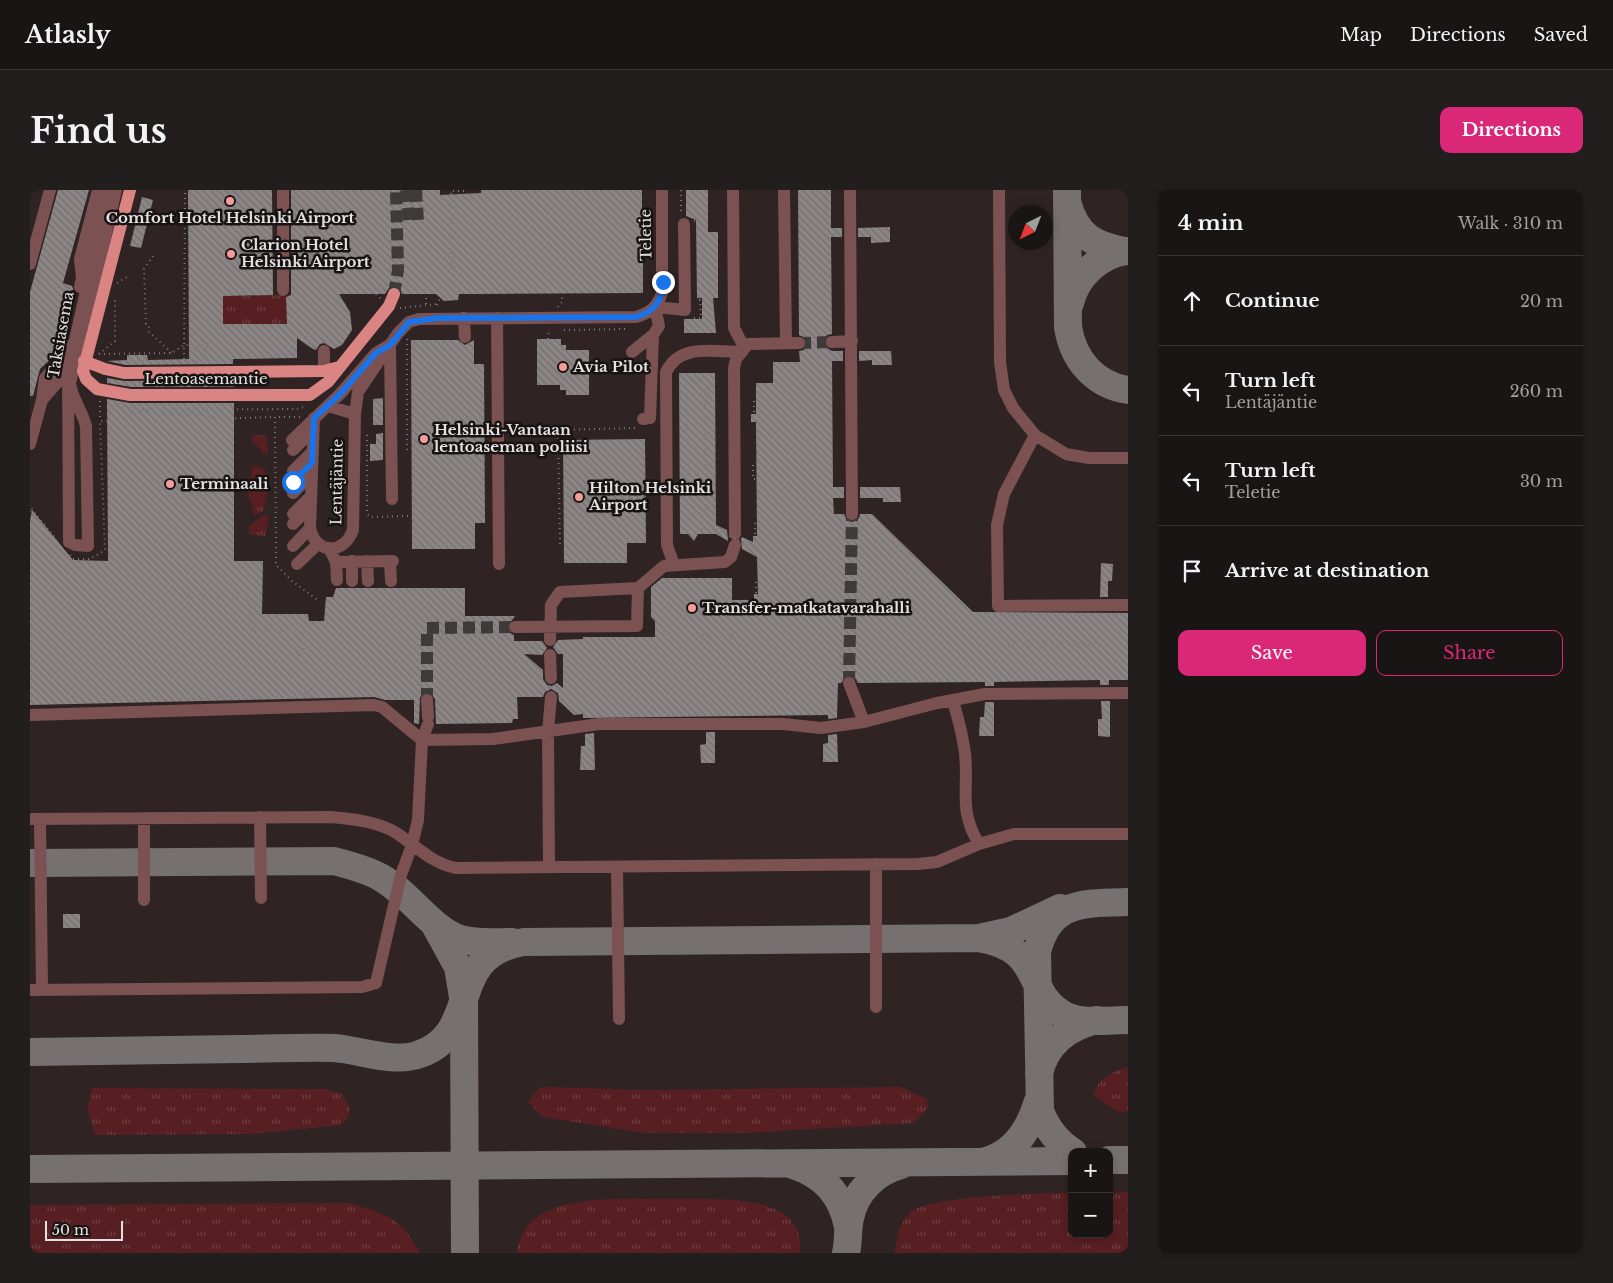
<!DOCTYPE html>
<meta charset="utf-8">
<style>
:root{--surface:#191515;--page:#221e1e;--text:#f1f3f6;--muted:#9f9fa0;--line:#373434;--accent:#db2777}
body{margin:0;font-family:"Libre Baskerville",serif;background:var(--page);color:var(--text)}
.controls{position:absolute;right:15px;bottom:15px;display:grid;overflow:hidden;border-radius:10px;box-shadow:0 2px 8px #0003}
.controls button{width:45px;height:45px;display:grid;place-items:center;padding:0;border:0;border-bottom:1px solid var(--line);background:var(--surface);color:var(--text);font:25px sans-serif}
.compass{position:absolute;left:978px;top:15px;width:45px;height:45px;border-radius:50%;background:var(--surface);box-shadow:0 2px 8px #0003;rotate:222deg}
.scale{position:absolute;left:15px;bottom:12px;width:78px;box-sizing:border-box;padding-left:5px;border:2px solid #e4e1e0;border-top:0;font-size:14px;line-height:18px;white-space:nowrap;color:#e4e1e0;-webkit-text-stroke:4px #181313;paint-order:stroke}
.stop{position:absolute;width:15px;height:15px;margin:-11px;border:4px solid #1a73e8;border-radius:50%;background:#fff}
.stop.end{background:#1a73e8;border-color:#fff;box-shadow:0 1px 5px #0008}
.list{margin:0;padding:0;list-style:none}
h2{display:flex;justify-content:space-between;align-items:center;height:65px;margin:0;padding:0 20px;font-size:21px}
h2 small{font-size:16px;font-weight:400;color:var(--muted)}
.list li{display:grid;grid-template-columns:32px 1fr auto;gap:15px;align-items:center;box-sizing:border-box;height:90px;padding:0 20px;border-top:1px solid var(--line)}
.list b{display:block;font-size:19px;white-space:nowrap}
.list p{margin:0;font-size:16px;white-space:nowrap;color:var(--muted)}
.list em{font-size:16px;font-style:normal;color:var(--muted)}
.actions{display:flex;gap:10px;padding:15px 20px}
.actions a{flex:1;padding:11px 0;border:1px solid var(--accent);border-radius:10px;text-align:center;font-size:18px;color:var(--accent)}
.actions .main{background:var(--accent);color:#fff}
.icon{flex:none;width:28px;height:28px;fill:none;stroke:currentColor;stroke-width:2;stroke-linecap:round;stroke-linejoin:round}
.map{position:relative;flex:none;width:1098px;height:1063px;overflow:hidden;border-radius:10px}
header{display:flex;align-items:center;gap:30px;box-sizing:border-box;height:70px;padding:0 25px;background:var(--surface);border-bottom:1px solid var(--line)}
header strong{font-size:24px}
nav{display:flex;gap:28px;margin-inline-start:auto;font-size:18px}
.intro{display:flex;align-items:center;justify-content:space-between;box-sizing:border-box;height:120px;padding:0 30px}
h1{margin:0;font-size:35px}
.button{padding:12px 22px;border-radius:10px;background:var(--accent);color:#fff;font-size:18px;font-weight:700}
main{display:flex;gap:30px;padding:0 30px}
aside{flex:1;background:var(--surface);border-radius:10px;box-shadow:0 2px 8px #0003}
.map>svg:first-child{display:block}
</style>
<header>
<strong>Atlasly</strong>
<nav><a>Map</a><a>Directions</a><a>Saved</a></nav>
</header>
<div class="intro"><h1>Find us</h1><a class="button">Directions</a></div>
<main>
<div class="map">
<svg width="1098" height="1063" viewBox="0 0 1098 1063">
<defs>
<pattern id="grass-tufts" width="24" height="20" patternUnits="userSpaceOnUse" patternTransform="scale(1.25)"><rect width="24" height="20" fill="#571f21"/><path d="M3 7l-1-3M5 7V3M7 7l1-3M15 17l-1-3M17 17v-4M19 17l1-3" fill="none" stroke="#6f3f41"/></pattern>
<pattern id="building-back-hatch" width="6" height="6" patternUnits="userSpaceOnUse" patternTransform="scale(1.25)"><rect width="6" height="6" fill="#8c8585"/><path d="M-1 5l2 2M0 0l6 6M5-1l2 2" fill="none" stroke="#736e6e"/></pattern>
</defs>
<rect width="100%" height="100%" fill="#211c1c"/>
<path fill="#2f2423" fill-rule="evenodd" d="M0 0H1098V1063H0ZM986 22H1016V52H986ZM1042 962H1079V1044H1042Z"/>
<path fill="url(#grass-tufts)" d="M256 105 257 134H193V106Z
M223 244 236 246 238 258 237 266 222 251Z
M223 275 235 279 239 294 233 322 224 325 218 301Z
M235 324 239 329 235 346 219 344V336Z
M1098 877V923L1087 921 1064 906C1066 888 1083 882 1098 877Z
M519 897 614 900 871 897 897 909 898 918 884 933 716 943H614L512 927 498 912 509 898Z
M62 898 297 899 312 904 320 918 318 928 311 935 221 944 65 945 57 918Z
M1098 1002V1063H864C867 1049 869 1031 882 1021 902 1006 1012 1003 1042 1003V1044H1079V1003Z
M649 1009C687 1010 779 1002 769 1063H486C489 1052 492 1041 501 1032 532 1002 608 1010 649 1009Z
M319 1013C356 1024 371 1027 390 1063H0V1015Z"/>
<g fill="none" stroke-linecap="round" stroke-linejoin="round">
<path stroke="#767170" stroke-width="28" d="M1037 0 1038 137C1043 169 1064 195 1098 200
M1038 15C1047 46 1064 55 1094 61
M1040 113C1046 86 1070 64 1098 61
M0 673 304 671C319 675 336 679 350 687 379 703 396 733 425 747 443 754 463 752 482 752
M405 735 428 777 434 813 435 1063
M949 748 981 741 1030 718
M0 862C70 861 139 860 209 859 240 859 272 857 304 858 331 860 364 874 390 864 453 842 414 764 494 752L948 748C1017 759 993 805 1036 826 1054 834 1079 830 1098 830
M1009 884C1015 854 1039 836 1067 830
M1043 962C1027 952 1017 939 1010 921L1007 762C1019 711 1054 713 1098 712
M1079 970H1098
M956 971C985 963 1000 938 1008 911
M763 975C794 985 812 1005 818 1037
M0 979 1042 971
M816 1063C819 1051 817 1040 820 1028 825 1002 845 982 871 975"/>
</g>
<path fill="url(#building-back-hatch)" d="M28 0H59L33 93 42 96 45 104 33 149 27 163 10 179 3 206H0V102Z
M158 0H242L243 105 193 106V134H257L256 107 261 105V0H410V5L451 3V0H612V37H618V67H613V103L443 104H429L428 110 414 111 406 104H372L370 99 363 96 359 98 355 104H309L320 122 322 140 312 155 304 159 294 153 290 154 286 160 283 159 267 148V168L203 169V174L95 175 77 171 97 170V165H117L118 170 159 169Z
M656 0H678V42H688V108H683L686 143H654V129H672V108H667L666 30 656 26Z
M768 0H801V38H812V47H801L802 144 797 145 794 152 795 157 802 161H813V171H802L803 297H814V308H803L804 324H814L818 331 823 332 829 328 830 324H842L943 422 1098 423V490H1079V495H1070V490L964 492V496H955V492L828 493 824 486 817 485 811 493H808L807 528 798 529V525L553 528V524L544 525 529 511 528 503 521 499 515 502 513 507H487L488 529H483L482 533 406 534 405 509 401 503 397 502 390 507 389 534 384 533V510H355L344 507 0 515V331L2 320 43 370 78 371 77 209 100 213H204V371H233L232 424H278L279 431H294L296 407H303L306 398H435V426H485L477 437 478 442 484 445V451H512L517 458 512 465 494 464 513 480V489L517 495 522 496 527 493 533 498V464H528L523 457 528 450 553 449V447H625V431L621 427V397L632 388H702V410H724V404H728L727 367 712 359 711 349 712 347 723 352V346H727L726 232H721V224H726V193H743V172H770L769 161 774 160 777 153 776 148 769 145Z
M112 7 123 10 111 58 100 56Z
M860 37V52L841 53V47H828V38Z
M507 149H531V155H536V160H559V205H536V200H530V195H507Z
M381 150H428L435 155 444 150V174H454L455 333H445V359H382Z
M829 161H861L862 175H842V170L829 171Z
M649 183H685L686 335 697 340 698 351 686 344H668L664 351 658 344H650Z
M77 188 94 191 204 190V197H101L77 193Z
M353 208V235H343V209Z
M353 243V270L340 271V254H346V244Z
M615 249 616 353H597V373H534L533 250Z
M830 297H870L871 312H853V308H830Z
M1071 373 1083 374 1082 391H1078V407H1070Z
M1071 511H1080V547L1068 546V529H1072Z
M955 512H964V546H949L950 527H954Z
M676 542H685V573H671L670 555 676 554Z
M564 543 565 580H550L551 556H555V544Z
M807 544 808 572H793V554L798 553V545Z
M33 724H50V738H33Z"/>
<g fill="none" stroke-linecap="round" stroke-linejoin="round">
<path stroke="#3e3a39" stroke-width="12" stroke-dasharray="12 6" stroke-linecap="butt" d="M376 0 379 31
M386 0 388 31
M769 153 802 152
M819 493 822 324
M397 510V438L485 437"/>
<path stroke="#3e3a39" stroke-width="12" stroke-dasharray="12 6" stroke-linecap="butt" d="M364 104 368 80 366 0"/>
<path stroke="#7d7978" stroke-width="2" stroke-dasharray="1 4" stroke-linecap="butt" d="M651 0V23
M664 31H669L665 33
M123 66 114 79 116 134 119 136V142L142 163
M429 91H421V1H437
M87 93 99 86
M183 97H190V103H183
M346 104 351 109
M168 106V171
M396 114V106
M407 115 410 108
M528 117 532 112V104
M370 118 407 114
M664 128H671L670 110H667
M534 140 596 139
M377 149V264
M518 149 519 139
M177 152V172
M9 153 24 157
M69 164 142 163 154 155 177 156
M69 164 85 151V107
M154 169 155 0
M657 192H675L676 323H658Z
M70 211V231
M724 211V226L726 225
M178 216V229L245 227
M270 227H245L246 375 262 391 289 411
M337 245V324L341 327 378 326
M723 275V289H727
M0 322 1 318 27 350
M725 333V348L727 347
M667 339H686
M530 354 528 240 606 238
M728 360 733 361
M40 365 43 369H60L75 360 70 231H79
M726 392V406H728
M152 408H223L224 441 274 442V506
M634 441V445H648
M668 444H682
M692 444H708V446
M1092 455H1098
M978 456 1067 455
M263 507V504H278V506"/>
<path stroke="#7b5251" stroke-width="12" d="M253 0V100
M703 0 704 138 714 157
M754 0 756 153
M820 0 822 324
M969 0 970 172 974 200 983 218 1005 245 1036 264 1059 268H1098
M0 74 20 0
M50 97 52 88 50 69 68 0
M56 101 38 181 39 352 45 355 58 356 56 236C52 220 42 209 40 193L62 105
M625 117 655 120 654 34
M434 128 435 147
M467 128 469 374
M802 152 822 151
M360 157 362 309
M602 162 623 145 629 136 625 117
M12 210 33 186 34 175
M298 216 325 224
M284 228 280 338C286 365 314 365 323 340L325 224 328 202 368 143 379 132 389 129 606 127C620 123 627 117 632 103V0
M613 229 620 228 623 145
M1005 245 974 304 967 335 968 416 1098 415
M262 250 310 204 346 163 359 155
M0 254 12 210 15 188 34 167 37 156
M263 260 277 246
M263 281 282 262
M263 303 281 284
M263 324 281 306
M263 334 277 320
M705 344 704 178 706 169 718 154 769 153
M263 356 280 338
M299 358 306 372 363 371
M337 371 338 391
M360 371 361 391
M306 372 307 390
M267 374 288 354
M644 375 637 355 636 182C650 153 683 162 710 162
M322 391V371
M485 437 607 436 608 398
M520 450 521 415 530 402 608 398 634 376 695 372 701 367 705 355
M520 465 521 488
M397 510 398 527
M923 511C928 528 933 546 935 564 939 600 928 620 949 654
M0 525 344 515 352 517 392 550 463 549 569 534H753L791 538 834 532 819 493
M834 532 907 513 955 504 1098 503
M230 627 231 708
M114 628V710
M0 629 301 627C321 629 345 631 363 641 385 654 400 673 426 678L888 674 907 672 949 654 984 644H1098
M10 629 12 800
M519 677 518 542 521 507
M587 677 589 829
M0 800 332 797 346 793 371 685 382 655 388 630 392 550 398 534
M846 817V674"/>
<path stroke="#7d7978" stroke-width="2" stroke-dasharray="1 4" stroke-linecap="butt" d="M88 215 102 220 266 219 274 217
M686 339 728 360"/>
<path stroke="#7b5251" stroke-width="12" d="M56 101 58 72 75 0
M62 105 86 0
M294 161V181"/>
<path stroke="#da8584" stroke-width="12" d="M100 0 53 181 56 189 67 199 100 205H280L298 192 359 116 364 104
M54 171 75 179 94 183 294 181 309 177"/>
</g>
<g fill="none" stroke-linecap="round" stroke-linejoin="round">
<path stroke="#1a73e8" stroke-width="6" d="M263 292 282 273 284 228 310 204 346 163 360 155 379 132 408 128 606 127C624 122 632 111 633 92"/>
</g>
<g fill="#f59b9a" stroke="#181313" stroke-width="2">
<circle cx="200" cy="11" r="5"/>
<circle cx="201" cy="64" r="5"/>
<circle cx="533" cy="177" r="5"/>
<circle cx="394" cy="249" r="5"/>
<circle cx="140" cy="294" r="5"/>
<circle cx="549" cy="307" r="5"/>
<circle cx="662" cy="418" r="5"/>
</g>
<g text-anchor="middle" stroke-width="5" stroke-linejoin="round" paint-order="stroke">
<g font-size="15" font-weight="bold" fill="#e4e1e0" stroke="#181313" text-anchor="start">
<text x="200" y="33" text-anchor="middle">Comfort Hotel Helsinki Airport</text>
<text x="211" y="60">Clarion Hotel<tspan x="211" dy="17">Helsinki Airport</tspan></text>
<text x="543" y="182">Avia Pilot</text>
<text x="404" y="245">Helsinki-Vantaan<tspan x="404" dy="17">lentoaseman poliisi</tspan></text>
<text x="150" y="299">Terminaali</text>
<text x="559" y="303">Hilton Helsinki<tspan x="559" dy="17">Airport</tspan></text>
<text x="672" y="423">Transfer-matkatavarahalli</text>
</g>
<g font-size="15" fill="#e4e1e0" stroke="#181313">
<text transform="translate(616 45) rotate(-91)" y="5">Teletie</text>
<text transform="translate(31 145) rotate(-80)" y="5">Taksiasema</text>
<text x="176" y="194">Lentoasemantie</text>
<text transform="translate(307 292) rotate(-89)" y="5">Lentäjäntie</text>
</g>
</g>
</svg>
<div class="controls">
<button>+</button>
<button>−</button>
</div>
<svg class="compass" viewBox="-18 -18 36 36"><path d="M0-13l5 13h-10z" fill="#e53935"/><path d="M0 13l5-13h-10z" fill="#9f9fa0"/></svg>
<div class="scale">50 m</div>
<div class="stop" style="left:263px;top:292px"></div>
<div class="stop end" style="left:633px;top:92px"></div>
</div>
<aside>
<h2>4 min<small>Walk · 310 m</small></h2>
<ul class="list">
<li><svg class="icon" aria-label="ahead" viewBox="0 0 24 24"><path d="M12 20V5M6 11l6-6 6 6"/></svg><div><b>Continue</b></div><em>20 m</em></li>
<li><svg class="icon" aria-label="left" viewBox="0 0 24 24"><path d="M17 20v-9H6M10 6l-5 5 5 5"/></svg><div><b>Turn left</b><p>Lentäjäntie</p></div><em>260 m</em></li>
<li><svg class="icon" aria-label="left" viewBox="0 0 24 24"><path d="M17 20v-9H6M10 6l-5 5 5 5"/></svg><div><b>Turn left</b><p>Teletie</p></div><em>30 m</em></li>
<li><svg class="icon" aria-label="arrive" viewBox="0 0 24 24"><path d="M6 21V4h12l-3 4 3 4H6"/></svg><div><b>Arrive at destination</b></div></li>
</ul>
<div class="actions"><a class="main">Save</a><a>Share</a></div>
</aside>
</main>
